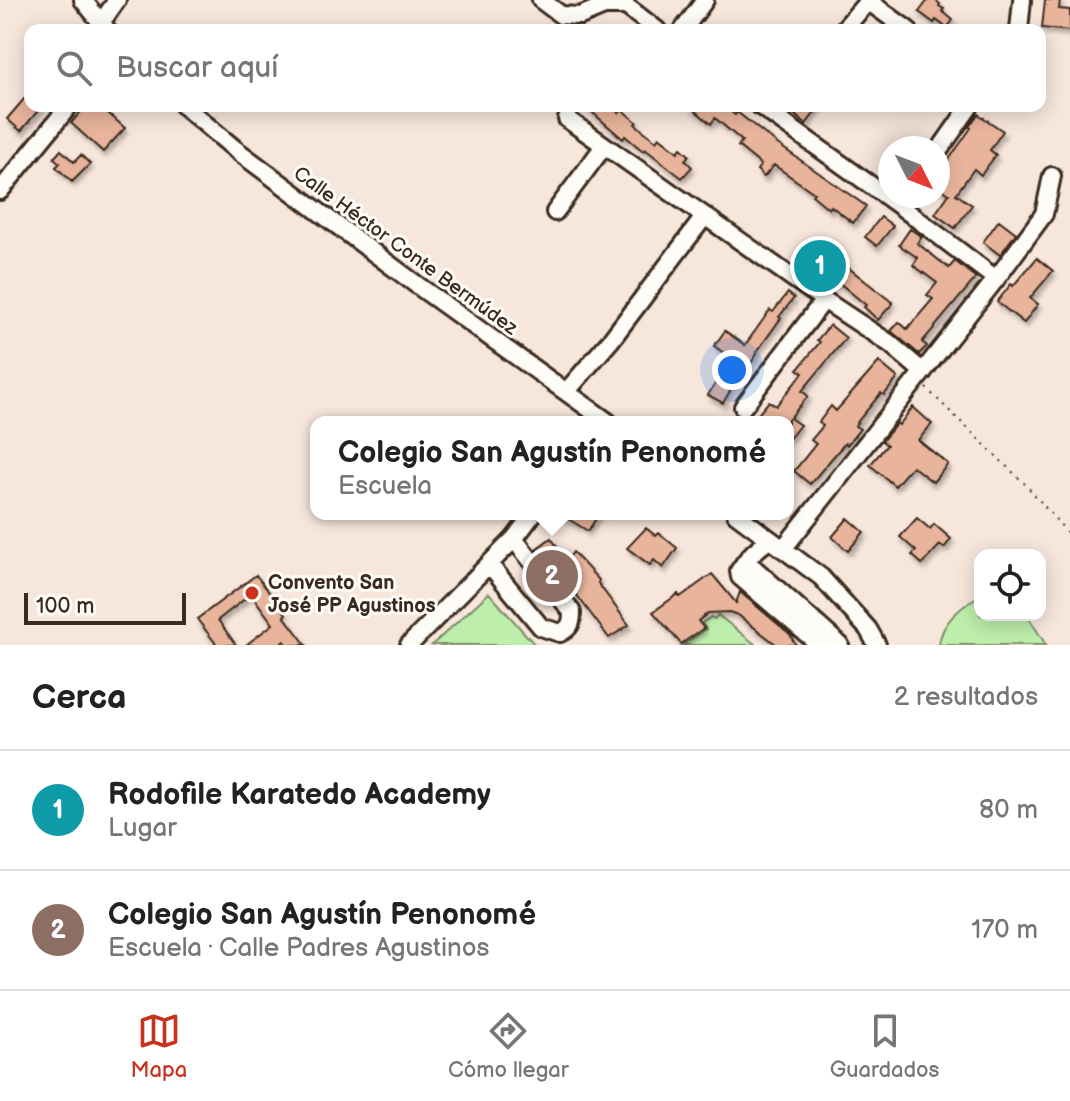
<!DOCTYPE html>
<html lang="es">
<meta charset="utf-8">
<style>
:root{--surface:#fff;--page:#f2f2f2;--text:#222;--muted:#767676;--line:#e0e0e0;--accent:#c8321e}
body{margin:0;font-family:"Balsamiq Sans",sans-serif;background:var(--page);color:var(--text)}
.controls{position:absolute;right:24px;bottom:24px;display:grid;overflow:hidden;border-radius:16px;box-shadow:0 4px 20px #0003}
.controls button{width:72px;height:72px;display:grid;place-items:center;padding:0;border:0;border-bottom:2px solid var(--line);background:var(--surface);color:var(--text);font:40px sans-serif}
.compass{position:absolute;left:878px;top:136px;width:72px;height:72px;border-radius:50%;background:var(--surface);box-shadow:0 4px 20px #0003;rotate:132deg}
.scale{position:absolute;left:24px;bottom:20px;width:162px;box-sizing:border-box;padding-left:8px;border:4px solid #3b2a1e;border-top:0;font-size:22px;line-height:28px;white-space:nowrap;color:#3b2a1e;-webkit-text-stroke:6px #fdfcf7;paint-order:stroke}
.you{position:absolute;left:732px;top:370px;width:28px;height:28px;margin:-20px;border:6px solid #fff;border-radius:50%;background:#1a73e8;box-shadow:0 0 0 12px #1a73e833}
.badge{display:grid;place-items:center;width:52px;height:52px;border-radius:50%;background:var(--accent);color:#fff;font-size:26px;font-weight:700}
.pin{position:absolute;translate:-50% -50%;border:4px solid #fff;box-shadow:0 2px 8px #0006}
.popup{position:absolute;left:310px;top:416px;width:484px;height:104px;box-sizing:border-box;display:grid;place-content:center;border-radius:16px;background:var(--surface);filter:drop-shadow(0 2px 6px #0005);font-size:26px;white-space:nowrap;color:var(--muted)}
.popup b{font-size:30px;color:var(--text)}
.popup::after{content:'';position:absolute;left:50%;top:100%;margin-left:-16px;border:16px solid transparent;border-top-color:var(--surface)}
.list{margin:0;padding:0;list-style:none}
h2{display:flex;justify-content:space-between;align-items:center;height:104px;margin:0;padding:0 32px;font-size:34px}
h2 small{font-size:26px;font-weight:400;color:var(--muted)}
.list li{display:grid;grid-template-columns:52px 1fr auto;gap:24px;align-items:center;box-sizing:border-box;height:120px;padding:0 32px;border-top:2px solid var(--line)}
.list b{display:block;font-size:30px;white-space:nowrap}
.list p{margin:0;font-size:26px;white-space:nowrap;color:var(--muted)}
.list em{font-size:26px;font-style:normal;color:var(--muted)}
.icon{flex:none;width:44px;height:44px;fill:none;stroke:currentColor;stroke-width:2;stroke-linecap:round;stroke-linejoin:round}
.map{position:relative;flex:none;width:1070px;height:645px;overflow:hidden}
.search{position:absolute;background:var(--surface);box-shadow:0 4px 20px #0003;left:24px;right:24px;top:24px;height:88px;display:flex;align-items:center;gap:20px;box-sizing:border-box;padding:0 28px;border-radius:16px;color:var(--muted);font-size:30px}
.sheet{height:344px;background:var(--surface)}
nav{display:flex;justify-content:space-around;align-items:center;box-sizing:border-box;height:112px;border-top:2px solid var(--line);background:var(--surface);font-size:22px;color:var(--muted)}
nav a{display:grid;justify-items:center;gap:4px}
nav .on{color:var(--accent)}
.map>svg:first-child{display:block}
</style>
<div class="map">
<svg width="1070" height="645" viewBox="0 0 1070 645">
<defs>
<filter id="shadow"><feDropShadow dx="2.5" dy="4.5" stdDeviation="2" flood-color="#0004"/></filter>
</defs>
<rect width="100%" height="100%" fill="#f7e6dc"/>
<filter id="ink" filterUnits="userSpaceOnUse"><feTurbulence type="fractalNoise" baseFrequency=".0125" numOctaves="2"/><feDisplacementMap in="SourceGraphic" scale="16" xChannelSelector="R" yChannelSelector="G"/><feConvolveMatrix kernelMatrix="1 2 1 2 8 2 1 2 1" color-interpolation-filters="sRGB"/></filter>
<g filter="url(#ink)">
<path fill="#beeeac" stroke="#7c8c65" stroke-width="2" d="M489 593 535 645H432Z
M980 595V615H1027L1046 645H939C941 622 961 607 980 595Z
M718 615 756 645H683L706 629 702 623 711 617 714 619Z"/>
<path fill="#e9b49c" stroke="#3b2a1e" stroke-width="2" filter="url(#shadow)" d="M928 0H935L940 4 939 6 944 9 942 11 953 20 947 28 936 20 934 23 919 12Z
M1045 0H1060L1059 9 1070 10V31L1042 28Z
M30 92V106H42L21 131 7 119Z
M86 106H100L125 128 103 152 71 123Z
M585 106H610L619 113 622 110 637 122 635 124 656 141 659 137 678 152 681 148 689 155 685 160 692 167 682 178 645 149 643 151 625 136 623 139Z
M690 106H724L735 115 737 112 776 143 866 206 853 223 831 206 829 209 812 195 814 193 774 165 764 177 757 170 761 165 738 146 742 141 715 118 711 124Z
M784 106H820L806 124Z
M978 114 1003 131 990 150 996 155 981 175 974 169 956 194 972 205 955 228 935 214 949 194 938 186V175L971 128 969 127Z
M61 150 74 162 81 155 90 164 72 182 56 167 60 163 54 158Z
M881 217 893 226 877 246 865 237Z
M999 220 1016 233 1000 255 983 242Z
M910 229 922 237 917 243 949 268 955 261 976 278 922 342 927 346 919 354 891 331 899 322 907 329 933 299 927 295 937 283 913 265 918 258 899 245Z
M817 243 893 303 878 320 864 307 866 305 832 277 825 287 797 267Z
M1037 258 1053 271 1030 298 1038 304 1024 323 997 302 1011 284 1013 286Z
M788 293 794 298 779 317 781 318 756 353 757 354 735 387 733 386 723 403 708 395 731 358 714 346 725 331 745 345 770 310 773 312Z
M830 325 846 338 802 391 808 396 790 418 800 425 788 440V420L786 422H760L755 418 769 401 776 406 803 373 798 369 820 342 817 340Z
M879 362 898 378 884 395 881 393 858 421 855 426 860 429 847 445 845 443 810 484 794 471 816 444 811 440 823 426 819 422 831 406 836 411Z
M913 407 932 424 918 440 948 464 933 482 912 466 895 486 870 465 887 445 882 441 897 423 899 425Z
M560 514H599L588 531Z
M848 518 864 532 848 551 832 537Z
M917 518 930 529 934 524 951 539 944 548 940 545 922 564 912 555 916 551 900 537Z
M646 528 656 536 659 533 677 548 663 568 654 560 650 565 627 548Z
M551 538 567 560 573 552 599 580 598 583 629 625 609 638 561 574 558 576 536 549Z
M712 574 736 603 740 592 792 636 791 637 796 645H777L738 615 729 612 708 613 698 621 704 628 681 644 653 612 678 594 680 597Z
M256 575 286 614 284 616 306 645H287L284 641 279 645H246L273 624 251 594 218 620 236 645H217L197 619Z"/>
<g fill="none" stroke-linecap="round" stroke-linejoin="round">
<g stroke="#3b2a1e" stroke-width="22">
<path id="minor" d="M83 0 107 30
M541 0 561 15 580 16 604 6H626L657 30
M868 1 908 30
M101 23 117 0
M683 30 705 0
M843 30 869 0
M1019 30 1022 0
M184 106 235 149 417 285 608 422
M760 106 900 206 996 279 783 549
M567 119 824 300 889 343 923 372
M938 152 970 106
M0 191 69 106
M555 212 604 146
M996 279 1044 214 1052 176
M566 392 611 340 704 217
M743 407 824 300
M736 514 821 577 868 629 877 645
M770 540C757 547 747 558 739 571L740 577 809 636 822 645
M746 561 840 645
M489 564 541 627 560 633C570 628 572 624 572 612L514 539
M409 645 514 539 533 514"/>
</g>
<path stroke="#3b2a1e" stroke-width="2" stroke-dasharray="2 6" stroke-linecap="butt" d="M926 388 1027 486 1070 536"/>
<use href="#minor" stroke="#fdfcf7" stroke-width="16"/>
</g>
</g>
<circle fill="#c8321e" stroke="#fdfcf7" stroke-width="3" cx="252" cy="593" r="8"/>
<g text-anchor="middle" stroke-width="6" stroke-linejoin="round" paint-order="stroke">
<g font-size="20" fill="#3b2a1e" stroke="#fdfcf7">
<text transform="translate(406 250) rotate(36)" y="7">Calle Héctor Conte Bermúdez</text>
</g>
<g font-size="20" font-weight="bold" fill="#3b2a1e" stroke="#fdfcf7" text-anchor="start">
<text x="268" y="589">Convento San<tspan x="268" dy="23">José PP Agustinos</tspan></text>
</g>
</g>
</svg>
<div class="controls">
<button><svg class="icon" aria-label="locate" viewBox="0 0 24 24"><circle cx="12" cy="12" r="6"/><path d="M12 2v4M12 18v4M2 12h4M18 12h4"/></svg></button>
</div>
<svg class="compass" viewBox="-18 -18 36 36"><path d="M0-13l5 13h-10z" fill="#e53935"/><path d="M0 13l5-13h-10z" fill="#767676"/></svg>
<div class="scale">100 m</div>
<div class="you"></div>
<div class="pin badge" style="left:820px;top:266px;background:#0f9aa8">1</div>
<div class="pin badge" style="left:552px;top:576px;background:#8d6e63">2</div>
<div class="popup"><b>Colegio San Agustín Penonomé</b>Escuela</div>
<div class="search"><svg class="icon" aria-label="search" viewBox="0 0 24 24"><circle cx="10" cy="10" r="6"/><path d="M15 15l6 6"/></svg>Buscar aquí</div>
</div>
<section class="sheet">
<h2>Cerca<small>2 resultados</small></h2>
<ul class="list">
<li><span class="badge" style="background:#0f9aa8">1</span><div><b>Rodofile Karatedo Academy</b><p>Lugar</p></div><em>80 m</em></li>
<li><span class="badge" style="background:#8d6e63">2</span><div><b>Colegio San Agustín Penonomé</b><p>Escuela · Calle Padres Agustinos</p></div><em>170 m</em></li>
</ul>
</section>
<nav>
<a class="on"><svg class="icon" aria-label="map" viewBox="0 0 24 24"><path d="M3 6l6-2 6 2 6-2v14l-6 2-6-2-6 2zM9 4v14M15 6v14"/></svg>Mapa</a>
<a><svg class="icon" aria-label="directions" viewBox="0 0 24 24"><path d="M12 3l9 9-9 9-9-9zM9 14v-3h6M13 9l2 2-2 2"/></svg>Cómo llegar</a>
<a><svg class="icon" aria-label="saved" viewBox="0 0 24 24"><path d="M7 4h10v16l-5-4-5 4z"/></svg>Guardados</a>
</nav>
